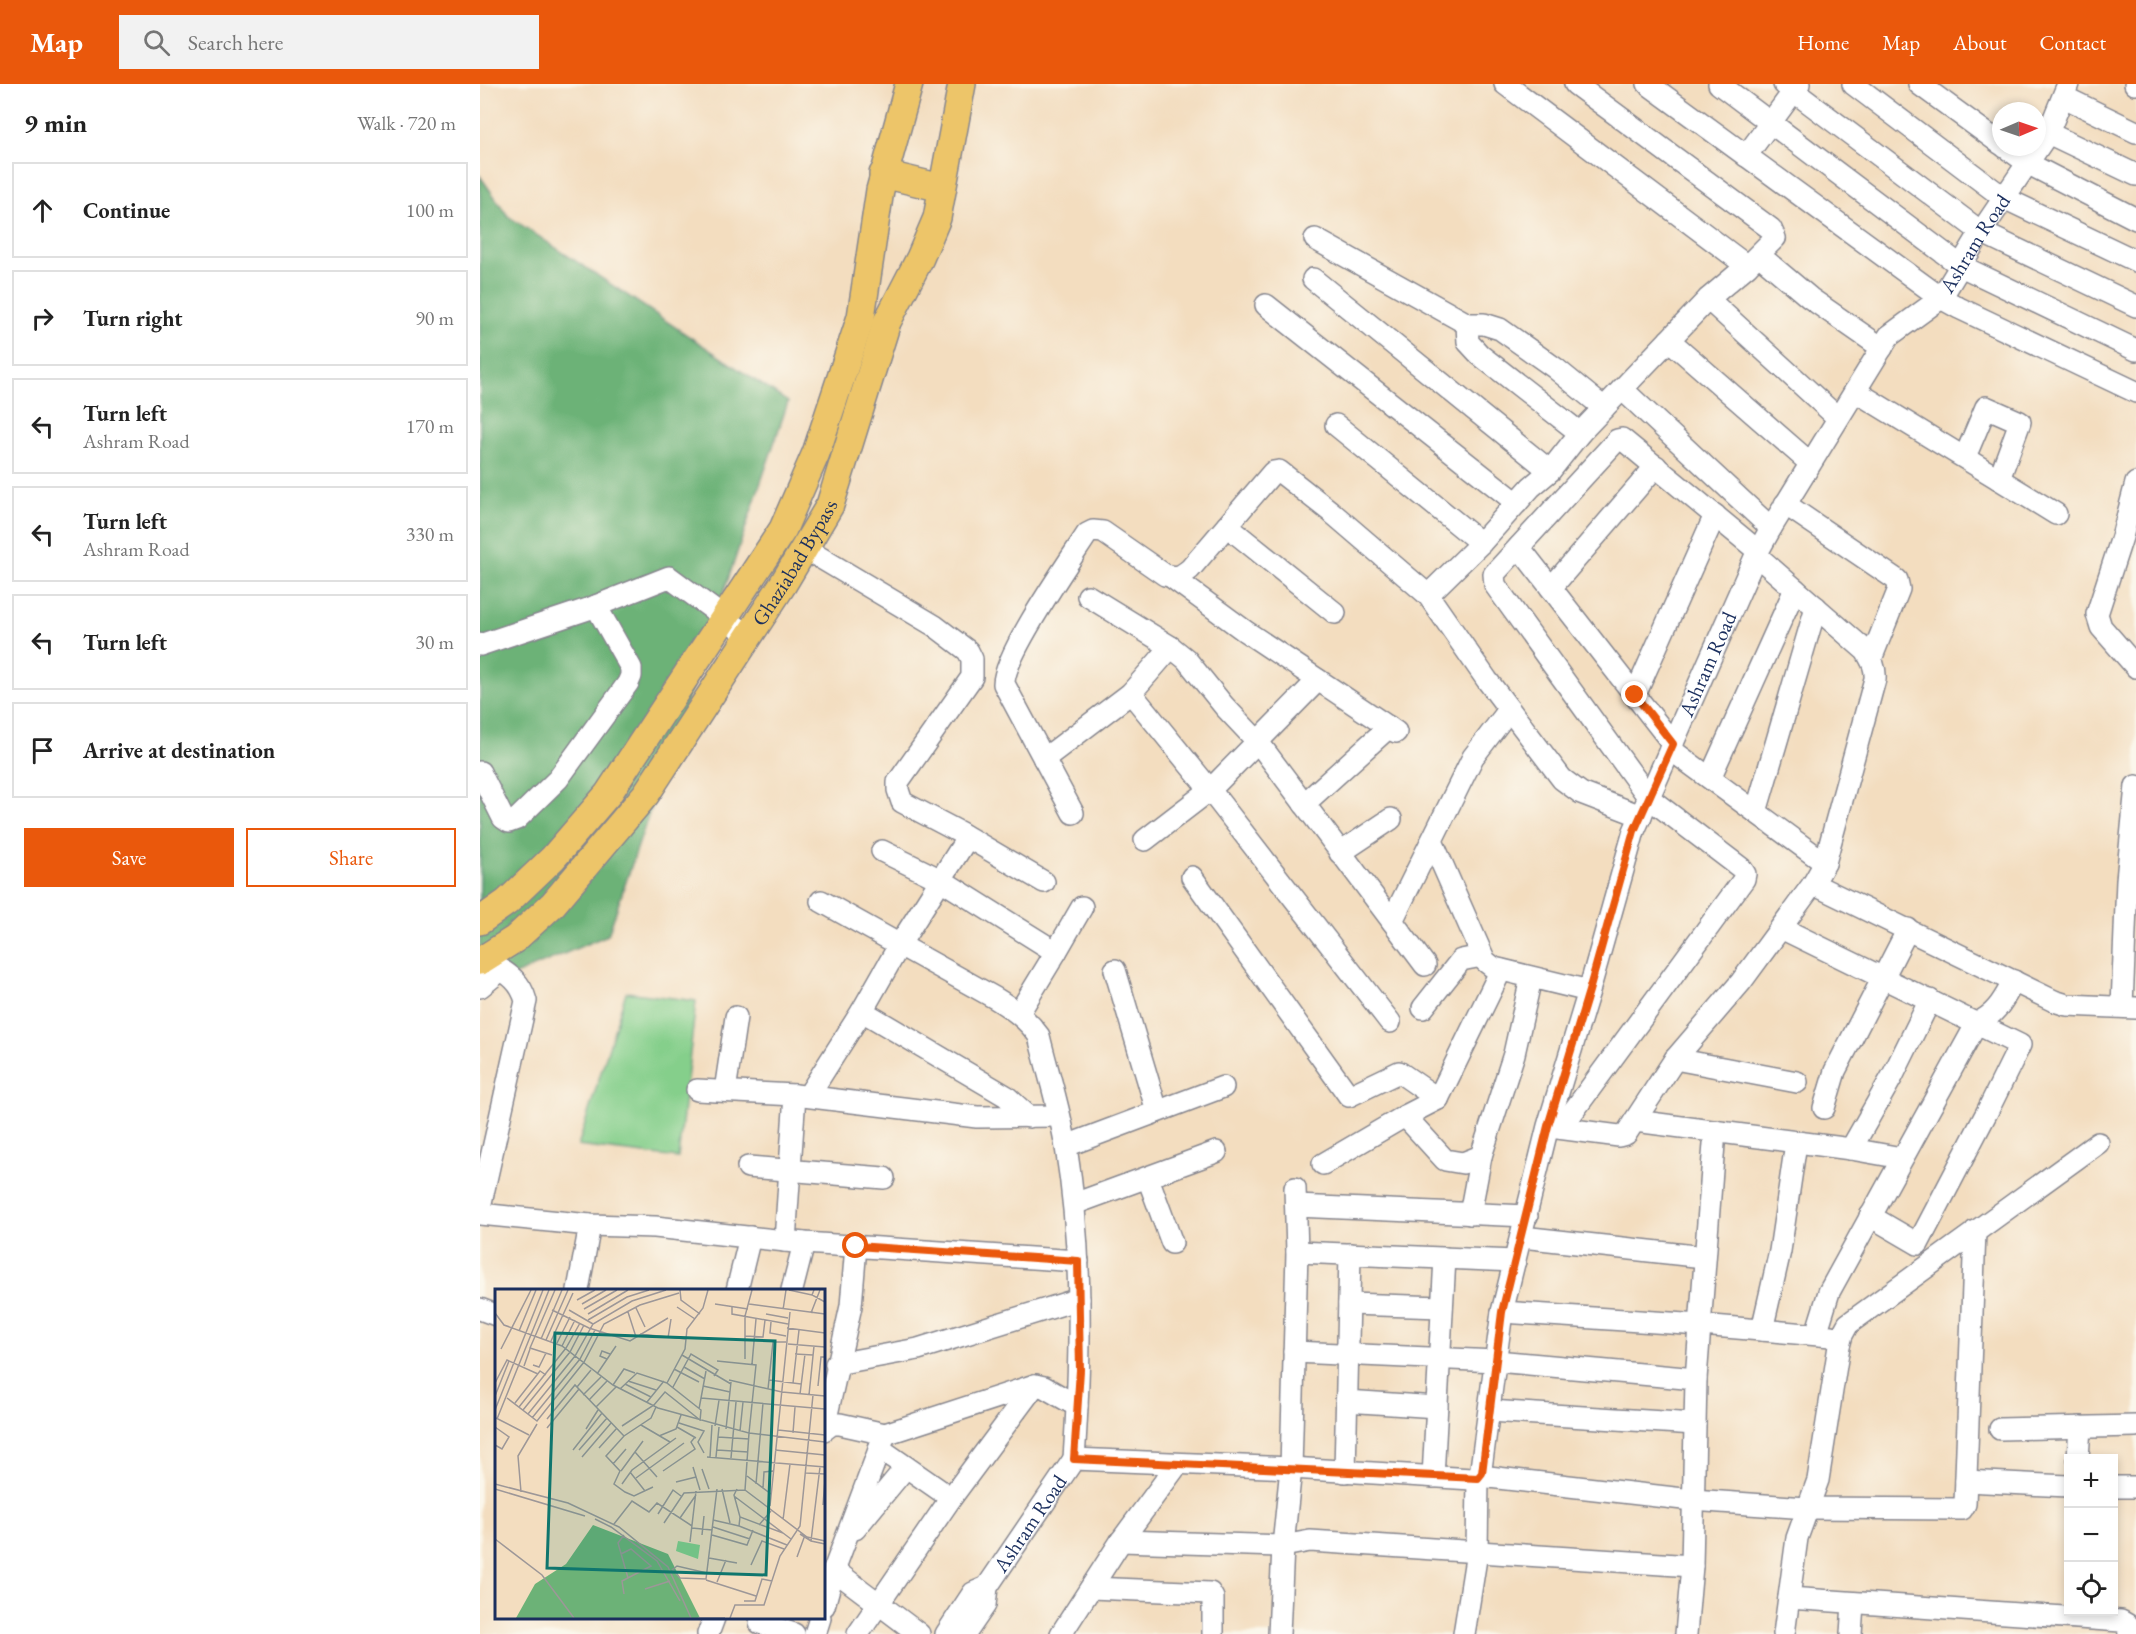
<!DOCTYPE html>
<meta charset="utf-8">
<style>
:root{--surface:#fff;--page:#f2f2f2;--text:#222;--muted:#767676;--line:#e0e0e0;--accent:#ea580c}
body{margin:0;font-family:"EB Garamond",serif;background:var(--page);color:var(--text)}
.controls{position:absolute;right:18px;bottom:18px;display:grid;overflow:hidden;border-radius:0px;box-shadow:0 3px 9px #0003}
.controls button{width:54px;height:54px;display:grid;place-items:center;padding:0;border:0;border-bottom:2px solid var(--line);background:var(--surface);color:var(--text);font:30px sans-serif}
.compass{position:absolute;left:1512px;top:18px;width:54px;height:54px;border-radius:50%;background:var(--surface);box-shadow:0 3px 9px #0003;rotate:88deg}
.stop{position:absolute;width:18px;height:18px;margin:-14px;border:4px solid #ea580c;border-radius:50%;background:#fff}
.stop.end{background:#ea580c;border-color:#fff;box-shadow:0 2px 6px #0008}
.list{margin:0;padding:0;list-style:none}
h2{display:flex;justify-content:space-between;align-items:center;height:78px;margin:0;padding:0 24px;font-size:26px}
h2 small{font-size:20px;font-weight:400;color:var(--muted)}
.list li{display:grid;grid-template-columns:39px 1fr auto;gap:18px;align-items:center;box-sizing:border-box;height:96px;margin:0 12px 12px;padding:0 12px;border:2px solid var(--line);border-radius:0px}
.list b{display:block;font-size:22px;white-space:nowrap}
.list p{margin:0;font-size:20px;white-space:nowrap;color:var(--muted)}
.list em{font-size:20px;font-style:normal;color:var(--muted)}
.actions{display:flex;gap:12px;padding:18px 24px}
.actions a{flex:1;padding:14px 0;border:2px solid var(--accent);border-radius:0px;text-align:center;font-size:21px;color:var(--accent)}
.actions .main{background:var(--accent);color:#fff}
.icon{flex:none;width:33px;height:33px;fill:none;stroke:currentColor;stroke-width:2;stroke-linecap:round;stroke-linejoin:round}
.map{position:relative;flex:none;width:1656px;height:1550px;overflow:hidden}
header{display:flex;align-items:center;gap:36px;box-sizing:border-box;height:84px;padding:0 30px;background:var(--accent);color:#fff}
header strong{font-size:28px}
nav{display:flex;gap:33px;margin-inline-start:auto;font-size:21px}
.search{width:420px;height:54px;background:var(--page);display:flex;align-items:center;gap:15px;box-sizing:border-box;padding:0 21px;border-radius:0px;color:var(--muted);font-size:22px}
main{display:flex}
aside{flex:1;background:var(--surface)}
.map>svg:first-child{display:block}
</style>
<header>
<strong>Map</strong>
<div class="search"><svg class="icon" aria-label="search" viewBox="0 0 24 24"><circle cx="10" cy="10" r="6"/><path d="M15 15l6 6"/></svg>Search here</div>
<nav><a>Home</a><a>Map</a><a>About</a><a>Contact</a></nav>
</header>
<main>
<aside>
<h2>9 min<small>Walk · 720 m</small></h2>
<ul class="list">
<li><svg class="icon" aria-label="ahead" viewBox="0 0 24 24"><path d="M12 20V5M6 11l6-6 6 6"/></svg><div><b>Continue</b></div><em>100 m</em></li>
<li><svg class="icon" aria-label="right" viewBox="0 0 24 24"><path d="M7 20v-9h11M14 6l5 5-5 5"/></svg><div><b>Turn right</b></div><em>90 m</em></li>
<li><svg class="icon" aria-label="left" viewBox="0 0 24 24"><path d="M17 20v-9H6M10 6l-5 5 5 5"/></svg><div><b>Turn left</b><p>Ashram Road</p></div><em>170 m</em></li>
<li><svg class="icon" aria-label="left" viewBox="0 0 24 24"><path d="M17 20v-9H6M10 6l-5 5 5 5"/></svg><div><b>Turn left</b><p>Ashram Road</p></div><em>330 m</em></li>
<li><svg class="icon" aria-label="left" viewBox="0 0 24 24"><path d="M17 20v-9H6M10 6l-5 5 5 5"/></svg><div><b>Turn left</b></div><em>30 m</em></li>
<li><svg class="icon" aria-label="arrive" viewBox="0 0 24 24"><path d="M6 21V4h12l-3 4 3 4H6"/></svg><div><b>Arrive at destination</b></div></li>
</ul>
<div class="actions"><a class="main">Save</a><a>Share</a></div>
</aside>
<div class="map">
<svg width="1656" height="1550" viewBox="0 0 1656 1550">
<rect width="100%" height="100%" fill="#fbf7ec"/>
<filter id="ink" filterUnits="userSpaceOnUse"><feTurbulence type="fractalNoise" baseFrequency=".0167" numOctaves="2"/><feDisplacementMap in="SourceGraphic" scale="12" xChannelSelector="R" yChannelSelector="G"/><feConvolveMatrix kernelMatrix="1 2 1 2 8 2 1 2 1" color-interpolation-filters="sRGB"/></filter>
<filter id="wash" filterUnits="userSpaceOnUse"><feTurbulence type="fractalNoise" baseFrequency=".008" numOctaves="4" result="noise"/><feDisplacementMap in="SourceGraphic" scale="24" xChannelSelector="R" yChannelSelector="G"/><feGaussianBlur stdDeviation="1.35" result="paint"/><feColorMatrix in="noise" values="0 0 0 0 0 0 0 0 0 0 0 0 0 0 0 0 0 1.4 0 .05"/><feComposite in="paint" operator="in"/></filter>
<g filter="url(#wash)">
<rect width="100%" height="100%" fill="#f3ddbf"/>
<path fill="#85cf8b" stroke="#507f74" stroke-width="1.5" d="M146 908 216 917 198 1074 98 1062Z"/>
<path fill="#6cb277" stroke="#44706a" stroke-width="1.5" d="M0 92 28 132 308 318 128 851 0 906Z"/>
</g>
<g filter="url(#ink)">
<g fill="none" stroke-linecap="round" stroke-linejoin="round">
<g stroke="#87868e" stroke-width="24">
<g id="minor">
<path d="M1025 0 1267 182"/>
<path d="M1168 0 1461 214 1479 224 1656 308"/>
<path d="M1239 0 1481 182 1656 266"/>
<path d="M1304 0 1501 148 1656 222"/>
<path d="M1373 0 1524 114 1656 177"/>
<path d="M1439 0 1521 60"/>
<path d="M1655 0H1656"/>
<path d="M1584 13 1656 48"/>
<path d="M1568 49 1656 91"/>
<path d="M1525 63 1549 80 1656 135"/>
<path d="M1266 72 1319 0"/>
<path d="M835 155 984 238 987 241 988 258 1000 271 1100 349"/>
<path d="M1279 171 1330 214 1402 264"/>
<path d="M833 195 1070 387"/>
<path d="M1228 215 1358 334"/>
<path d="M786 221 1037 419"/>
<path d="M986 240H1004L1020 245 1075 284 1124 324"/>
<path d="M1189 256 1330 379"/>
<path d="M1142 305 1291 444"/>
<path d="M1375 307 1576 430"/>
<path d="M856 341 1001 459"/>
<path d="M1485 373 1506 323 1540 338 1519 395"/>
<path d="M1656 399 1642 453 1617 530 1621 543 1656 583"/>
<path d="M1305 420 1417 496 1419 505 1391 575"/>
<path d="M747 442 855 529"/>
<path d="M1039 463 1193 660"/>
<path d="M324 464 455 542 488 567 492 575V593L418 698V706L422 718 481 749 485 754 484 759 420 860 382 927 328 1012"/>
<path d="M1276 471 1386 567C1392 577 1396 584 1395 595L1350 760 1345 779 1333 800"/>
<path d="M693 494 765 547 916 648"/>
<path d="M1071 504 1176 382"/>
<path d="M948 511 1001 459 1051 403 1070 387 1100 349 1189 256 1228 215 1267 182 1295 154 1291 145 1095 0"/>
<path d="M608 512 691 563 706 575 744 622 778 658 945 881"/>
<path d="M0 561 108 525 189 493 269 552"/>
<path d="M651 609 730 706 910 938"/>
<path d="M1155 611 1235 431"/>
<path d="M1190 665 1345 779"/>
<path d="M564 675 651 609 691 563"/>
<path d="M0 688 23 734 29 738 37 735 78 695 148 599 151 592V584L116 522"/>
<path d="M1230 694 1315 505"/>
<path d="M824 720 909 643"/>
<path d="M1276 728 1336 523"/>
<path d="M593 729 524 600C523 572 589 478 607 450L613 447 623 448 685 491C697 494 700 493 710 485L793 388 799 387 850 427 948 511 1007 596 1082 695 1101 709 1161 732"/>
<path d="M484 751 564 798"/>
<path d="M665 756 730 706 838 596"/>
<path d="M952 757 1005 877 1014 884 1109 907"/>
<path d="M402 767 461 796 576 868 539 929"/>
<path d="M860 769 911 735"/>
<path d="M712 793 869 1012 919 988 958 1015"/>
<path d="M341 817 515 914C533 925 547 935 559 952 568 989 580 1026 586 1063 603 1167 601 1271 594 1375"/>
<path d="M912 837 993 673 1029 626"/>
<path d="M1301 844 1540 961 1507 1028 1438 1160 1390 1132"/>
<path d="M576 868 602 823"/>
<path d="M635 886 677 1027"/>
<path d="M0 903 21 886"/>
<path d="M1642 922 1647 796 1656 702"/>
<path d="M943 924 981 876 1002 872"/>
<path d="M382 927 526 1012 549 1033"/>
<path d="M1195 975 1317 998"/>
<path d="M217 1006 315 1011 497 1033 579 1032"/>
<path d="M245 1007 256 933"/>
<path d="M1344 1024 1355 987 1428 845"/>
<path d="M925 1032 958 1015 1021 886"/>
<path d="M1155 1037 1371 1065 1422 1074"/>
<path d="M1070 1043 1139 1052 1146 1050 1195 975 1261 898 1333 800 1574 917 1587 921 1656 924"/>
<path d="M1081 1044 1264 795 1265 790 1261 784 1169 714 1015 501 1014 490 1137 356 1142 355 1278 467"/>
<path d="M586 1062 743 1003"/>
<path d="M1371 1065 1413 991 1450 916"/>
<path d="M843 1080 925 1032 965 1076 983 1079 1001 1072 1034 970 1051 894"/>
<path d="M268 1083 404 1094"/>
<path d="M668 1094 692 1159"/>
<path d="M594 1120 736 1068"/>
<path d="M816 1122 1047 1132"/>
<path d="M0 1123 46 917C40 894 24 888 5 875"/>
<path d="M0 1130 110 1141 175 1143 324 1159 598 1177"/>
<path d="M990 1130 1001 1072"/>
<path d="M1042 1153 1224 1173"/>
<path d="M305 1157 315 1011"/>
<path d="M817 1168 1035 1177"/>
<path d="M98 1206 110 1141"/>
<path d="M257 1206 270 1153"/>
<path d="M312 1206 324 1159"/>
<path d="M869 1220 962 1223"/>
<path d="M0 1225 16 1231"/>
<path d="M1022 1228 1221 1241 1351 1252"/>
<path d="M1282 1246 1300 1167 1316 1059"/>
<path d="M1336 1250 1349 1208 1497 939C1517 930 1523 916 1534 897"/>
<path d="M814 1268 1016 1277 1216 1295"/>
<path d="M356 1280 438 1265 599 1215"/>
<path d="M866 1317 957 1323"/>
<path d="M1010 1327 1215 1340"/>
<path d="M344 1344 371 1222 376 1162"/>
<path d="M1520 1345 1656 1342"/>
<path d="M344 1346 352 1340H360L405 1350"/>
<path d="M399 1364 471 1414"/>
<path d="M1598 1374 1600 1343"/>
<path d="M865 1388 870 1170"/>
<path d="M1000 1392 1212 1416 1327 1424 1482 1425 1485 1420 1495 1147"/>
<path d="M953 1393 965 1174"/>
<path d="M1486 1397 1588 1402"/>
<path d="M1634 1403H1656"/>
<path d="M375 1445 426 1383"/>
<path d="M641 1457 803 1462 830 1457 1212 1482"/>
<path d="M354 1486 439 1550"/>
<path d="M611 1504 730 1509 733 1514V1550"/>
<path d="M1309 1514 1641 1537 1648 1541 1649 1550"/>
<path d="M344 1522 354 1486 405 1350 555 1301 564 1303 597 1322"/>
<path d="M280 1539 314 1550"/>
<path d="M228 1550 234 1534"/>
<path d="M335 1550 340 1534"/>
<path d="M378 1550 471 1414 555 1301"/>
<path d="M466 1550 493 1509 507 1503"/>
<path id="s1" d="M485 1550 505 1521 507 1503 594 1375 811 1384 992 1395 1000 1392 1022 1228 1068 1042 1109 907 1154 747 1276 471 1291 444 1409 252 1461 214 1501 148 1568 49 1588 0"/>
<path d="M581 1550 641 1457 697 1381"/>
<path d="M799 1550 803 1462 811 1384 817 1168 815 1104"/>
<path d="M984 1550 997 1468 998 1394"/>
<path d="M1206 1550 1212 1482 1216 1295 1235 1047"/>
<path d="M1304 1550 1317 1454 1338 1396 1359 1262 1362 1251 1368 1240 1618 1059"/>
<path d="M1371 1550 1373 1519"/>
</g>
</g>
<g stroke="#87868e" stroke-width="30">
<g id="major">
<path d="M403 90 462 104"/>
<path d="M0 837 27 818 73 774 128 710 303 445 336 369 381 233 400 106 429 0"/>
<path id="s2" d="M0 877 35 855 73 820 166 710 303 500 350 421 407 238 440 174 457 134 482 0"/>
</g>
</g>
<use href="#minor" stroke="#fff" stroke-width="21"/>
<use href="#major" stroke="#edc569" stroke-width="27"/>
</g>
</g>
<g fill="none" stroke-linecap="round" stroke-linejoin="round" filter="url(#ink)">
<path stroke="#ea580c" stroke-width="8" d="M376 1162 598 1177 600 1286 594 1375 998 1394 1002 1389 1022 1228 1068 1042 1109 907 1154 747 1193 660 1155 611"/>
</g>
<g text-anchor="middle" stroke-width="4.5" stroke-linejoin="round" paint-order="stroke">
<g font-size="21" fill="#1b2f5e" stroke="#fbf7ec">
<text dy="7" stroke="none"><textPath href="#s1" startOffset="1966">Ashram Road</textPath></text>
<text dy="7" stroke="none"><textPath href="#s2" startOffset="512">Ghaziabad Bypass</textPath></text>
<text dy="7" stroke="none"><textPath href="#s1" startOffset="1462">Ashram Road</textPath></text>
<text dy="7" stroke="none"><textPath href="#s1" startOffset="130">Ashram Road</textPath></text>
</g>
</g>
<g transform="translate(15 1205)">
<rect width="330" height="330" fill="#f3ddbf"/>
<path d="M183 252 205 256 203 270 181 262Z" fill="#85cf8b"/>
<path d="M98 236 173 265 205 329H21L40 295 71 275Z" fill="#6cb277"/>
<path fill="none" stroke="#9d9798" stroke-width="1.5" d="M185 1 186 11 205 25M294 1 317 6M319 1 317 6 330 13M82 11 100 1M87 15 111 1M220 15 253 20M254 15 330 25M182 18 200 30M237 18V25L293 35M141 19 150 38M89 20 122 1M57 21 94 39 135 52 173 29M74 21 98 35M288 21 291 1M133 23 141 48M0 24 9 36 67 57 118 96 163 119 254 144 250 201 312 248 330 252M316 24 325 1M93 25 133 1M271 25 293 29M93 31 132 8 154 1M276 33 275 44 291 47M292 39 330 44M24 42 41 1M145 45 191 50M250 47 268 48 270 31M173 49 176 30M46 50 67 1M51 51 73 1M56 52 78 4M62 54 75 28M293 55 330 58M67 57 80 31M6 60 36 1M300 65 318 66M57 66 35 59 60 1M187 66 236 95M112 70 105 67 107 62 115 65M250 70V27L257 1M222 72 261 76 254 144M257 75 261 30M38 76 44 78 51 64M29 77 35 60M189 78 210 90M179 80 204 93M102 85 121 57M234 91 287 103 330 107M274 91 306 95M133 92 161 101M0 94 12 71 43 85M298 94 304 41M130 95 156 108M118 96 129 80 140 84M208 97 235 103M323 97 326 68H330M82 98 96 81M178 98 196 65 223 81 219 87M125 100 142 84 172 94M273 100 278 53H291M305 105 310 65M88 106 106 88M314 106 319 57M0 107 14 72M12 109 42 132 89 73 109 35 145 16 184 4M206 109 330 120M94 111 112 92M152 113 169 92M20 114 45 82 51 86M24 118 71 59 85 34M101 118 121 98M204 120 211 82M0 121 48 1M28 121 75 63 89 36M33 125 80 67 98 35 137 12 171 1M1 129 34 146M37 129 85 70 100 41M2 130 54 1M52 130 80 96 129 147M205 132 206 121 172 94 190 60 192 40 208 19 213 1M184 134 209 142 203 153 209 164M146 136 175 153M127 137 159 116 170 103 205 131M220 137 224 111M0 138 14 148 7 160 0 156M182 138 201 149M52 139 84 100M91 140 103 121M231 140 236 93M283 141 330 146M245 142 248 113M254 144 330 153M298 144 300 118M164 147 181 140 186 126M223 148 254 150M104 159 122 139M78 161 107 124M84 161 112 129M222 161 253 163M280 161 330 166M140 163 162 188M87 168 116 134M212 168 330 178M215 168 217 136M221 168 224 138M236 169 241 113M118 175 131 160M198 178 205 201M207 180 214 200M126 182 148 152M168 182 200 160 196 153 200 148M135 183 150 202M311 184 330 185M252 187 276 205M141 189 189 154M181 193 201 188M0 195 73 214 124 238 173 278 196 329M127 195 137 181 181 149M261 195 268 114M158 198 139 207 130 203 119 195 125 182 111 167 129 147 156 129 161 118M268 199 269 183 278 182M0 200 90 227M227 200 235 234M242 200 239 206 245 228 288 244M26 203 23 167 42 135M239 207 296 250M328 216 330 191M275 217 295 23M163 225 178 201 186 207M245 228 244 237 292 256M185 229 201 206M100 230 116 238 162 272 185 312M218 231 244 237M288 231 295 175M169 234 189 204 250 201M119 235 137 212 154 223 162 214 197 237M264 236 276 222M218 238 255 250M197 239 217 241M305 245 316 252 330 255M129 246 123 254 133 289M207 246 209 227M217 246 252 256 258 241M0 250 47 286 79 329M316 252 325 178M195 253 201 202M126 265 136 260 156 277 127 292 129 305M302 268 310 246M214 269 242 274M256 276 267 252 289 260M177 280 185 289 211 290 222 200M177 281 182 277 212 284M211 291 261 307M222 293 231 271M150 300 175 292M249 312H260L267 290 277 292M203 329H230M235 329 240 316H269L285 267 305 237 318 106"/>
<path fill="#0f766e" fill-opacity="0.15" stroke="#0f766e" stroke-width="3" d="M60 44 280 52 271 286 52 279Z"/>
<rect width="330" height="330" fill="none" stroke="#1b2f5e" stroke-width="3"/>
</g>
</svg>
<div class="controls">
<button>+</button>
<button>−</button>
<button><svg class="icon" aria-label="locate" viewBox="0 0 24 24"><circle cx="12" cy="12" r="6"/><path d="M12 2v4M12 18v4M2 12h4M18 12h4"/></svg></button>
</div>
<svg class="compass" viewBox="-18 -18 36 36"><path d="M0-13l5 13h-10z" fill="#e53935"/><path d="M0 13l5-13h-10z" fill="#767676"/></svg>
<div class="stop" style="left:376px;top:1162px"></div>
<div class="stop end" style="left:1155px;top:611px"></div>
</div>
</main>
